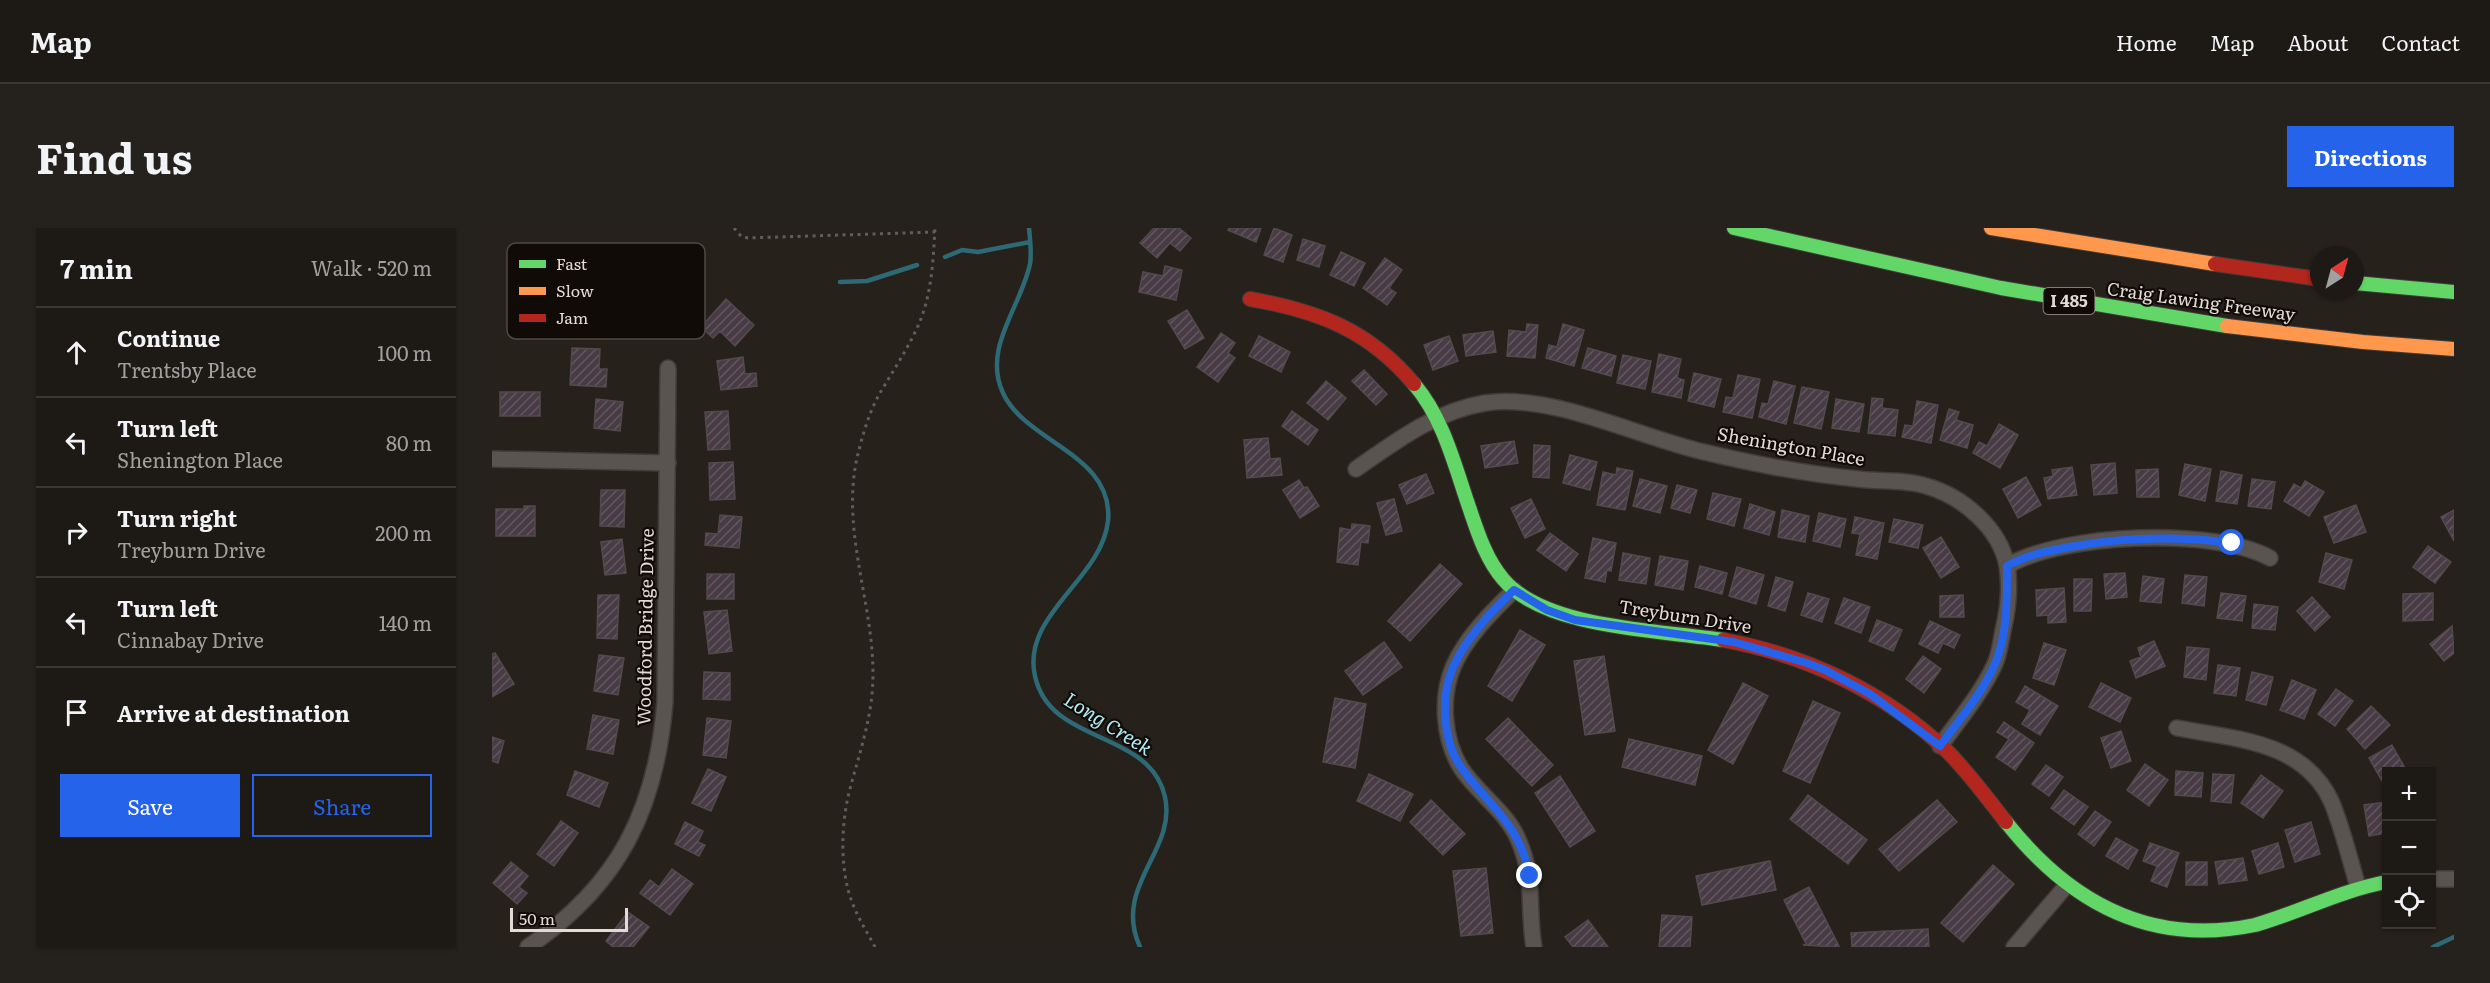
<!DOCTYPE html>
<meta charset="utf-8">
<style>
:root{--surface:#1d1915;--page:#25221e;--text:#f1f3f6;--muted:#a0a0a0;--line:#3b3834;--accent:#2563eb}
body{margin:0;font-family:Literata,serif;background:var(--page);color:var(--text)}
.controls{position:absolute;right:18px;bottom:18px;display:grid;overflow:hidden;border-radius:0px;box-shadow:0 2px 4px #0004}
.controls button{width:54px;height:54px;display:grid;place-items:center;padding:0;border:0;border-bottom:2px solid var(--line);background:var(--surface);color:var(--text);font:30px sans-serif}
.compass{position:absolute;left:1818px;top:18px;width:54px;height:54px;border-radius:50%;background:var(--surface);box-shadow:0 2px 4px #0004;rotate:36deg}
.scale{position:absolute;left:18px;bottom:15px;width:118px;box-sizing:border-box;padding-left:6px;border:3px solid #e2dad3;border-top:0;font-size:16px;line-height:21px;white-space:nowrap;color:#e2dad3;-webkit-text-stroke:4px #100b07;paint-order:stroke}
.stop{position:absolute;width:18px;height:18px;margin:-14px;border:4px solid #2563eb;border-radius:50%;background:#fff}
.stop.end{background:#2563eb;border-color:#fff;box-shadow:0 2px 6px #0008}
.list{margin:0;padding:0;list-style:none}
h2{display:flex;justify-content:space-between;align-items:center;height:78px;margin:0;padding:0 24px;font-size:26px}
h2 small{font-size:20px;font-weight:400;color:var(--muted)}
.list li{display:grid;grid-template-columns:39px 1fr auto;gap:18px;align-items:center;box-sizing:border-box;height:90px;padding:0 24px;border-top:2px solid var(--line)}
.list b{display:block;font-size:22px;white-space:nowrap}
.list p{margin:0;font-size:20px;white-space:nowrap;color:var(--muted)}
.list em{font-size:20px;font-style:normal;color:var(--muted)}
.actions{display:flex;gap:12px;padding:18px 24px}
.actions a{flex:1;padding:14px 0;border:2px solid var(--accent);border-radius:0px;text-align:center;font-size:21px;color:var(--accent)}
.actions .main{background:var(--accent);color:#fff}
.icon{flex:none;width:33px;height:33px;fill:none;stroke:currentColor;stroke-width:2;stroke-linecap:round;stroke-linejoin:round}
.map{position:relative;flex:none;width:1962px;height:719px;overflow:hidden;border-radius:0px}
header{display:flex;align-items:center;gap:36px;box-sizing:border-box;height:84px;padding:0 30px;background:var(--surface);border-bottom:2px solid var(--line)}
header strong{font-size:28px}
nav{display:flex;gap:33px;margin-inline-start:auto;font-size:21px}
.intro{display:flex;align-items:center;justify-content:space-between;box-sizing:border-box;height:144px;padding:0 36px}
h1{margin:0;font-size:42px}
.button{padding:15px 27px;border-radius:0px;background:var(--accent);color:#fff;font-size:21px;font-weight:700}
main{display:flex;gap:36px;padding:0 36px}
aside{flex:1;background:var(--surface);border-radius:0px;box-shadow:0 2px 4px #0004}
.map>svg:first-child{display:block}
</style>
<header>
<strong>Map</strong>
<nav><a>Home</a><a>Map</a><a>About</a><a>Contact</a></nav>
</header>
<div class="intro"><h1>Find us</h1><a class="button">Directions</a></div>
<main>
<aside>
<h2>7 min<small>Walk · 520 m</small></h2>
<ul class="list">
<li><svg class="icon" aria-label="ahead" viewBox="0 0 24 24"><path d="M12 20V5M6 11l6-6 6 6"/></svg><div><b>Continue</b><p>Trentsby Place</p></div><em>100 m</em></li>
<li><svg class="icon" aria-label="left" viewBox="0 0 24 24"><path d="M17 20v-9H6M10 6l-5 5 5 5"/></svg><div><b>Turn left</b><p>Shenington Place</p></div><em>80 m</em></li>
<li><svg class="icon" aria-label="right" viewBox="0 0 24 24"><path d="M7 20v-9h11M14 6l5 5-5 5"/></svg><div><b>Turn right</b><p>Treyburn Drive</p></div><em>200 m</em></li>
<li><svg class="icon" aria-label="left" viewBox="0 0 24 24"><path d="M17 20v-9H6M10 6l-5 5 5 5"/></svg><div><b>Turn left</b><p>Cinnabay Drive</p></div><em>140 m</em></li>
<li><svg class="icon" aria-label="arrive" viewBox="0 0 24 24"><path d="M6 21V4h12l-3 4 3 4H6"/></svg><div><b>Arrive at destination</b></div></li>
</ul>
<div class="actions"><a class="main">Save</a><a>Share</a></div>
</aside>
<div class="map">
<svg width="1962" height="719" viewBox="0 0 1962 719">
<defs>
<pattern id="building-hatch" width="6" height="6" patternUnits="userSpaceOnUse" patternTransform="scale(1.5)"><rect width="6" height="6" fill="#483b45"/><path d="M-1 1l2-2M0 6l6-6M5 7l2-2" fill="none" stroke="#62575f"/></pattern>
</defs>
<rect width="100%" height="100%" fill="#27211c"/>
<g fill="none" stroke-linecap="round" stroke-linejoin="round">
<path stroke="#2d6a75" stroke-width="4.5" d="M537 0C538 12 540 25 538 36 529 79 490 120 511 165 534 215 622 226 616 293 610 351 529 387 543 448 558 518 658 501 673 569 685 623 620 658 648 719
M453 29 470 22 486 24 538 14
M348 54 375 53 425 37
M1941 719 1962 709"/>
</g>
<path fill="url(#building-hatch)" stroke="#504b4c" stroke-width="1.5" d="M662 0H687L699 10 688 23 678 15 665 30 648 15Z
M737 0H769L764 14 736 2Z
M782 0 800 7 791 34 772 27Z
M811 11 833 18 827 39 805 32Z
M849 24 873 35 862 58 838 47Z
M893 30 910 42 897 60 904 65 895 77 871 60Z
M673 38 690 42 684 72 647 64 651 44 671 48Z
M234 71 262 97 243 118 228 103 221 110 209 99Z
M695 82 712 110 693 121 676 93Z
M1035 96 1046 97 1043 130 1015 128 1017 102 1034 104Z
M1071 96 1092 102 1082 138 1054 130 1057 117 1065 119Z
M1001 103 1004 124 974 128 971 107Z
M729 105 743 115 736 125 743 130 726 154 705 139Z
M767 108 798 124 789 144 757 128Z
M957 108 966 133 941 142 932 117Z
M80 120 108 121 107 141H115L114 159 78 157Z
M1096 120 1124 128 1119 148 1090 140Z
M1167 126 1189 131 1185 150 1192 152 1189 170 1160 164Z
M1131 127 1159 133 1153 161 1125 155Z
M251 129 253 146 264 145 265 158 229 162 225 133Z
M872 142 895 166 884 177 860 153Z
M1202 145 1229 151 1222 179 1196 173Z
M1246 147 1268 151 1260 190 1231 184 1234 169 1241 170Z
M834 153 854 170 836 192 815 175Z
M1282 153 1303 158 1294 196 1267 189 1270 175 1276 176Z
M1310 159 1337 164 1329 201 1302 195Z
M8 164H48V188H8Z
M1380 170 1391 171 1390 180 1406 182 1403 208 1376 205Z
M104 171 131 174 128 203 102 200Z
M1344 171 1372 176 1367 204 1340 200Z
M1425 173 1446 177 1439 215 1410 209 1413 197 1421 198Z
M1457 181 1467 184 1464 192 1481 197 1475 220 1448 212Z
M236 183 238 221 216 222 213 184Z
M800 183 826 202 816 217 790 198Z
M1507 196 1526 207 1508 240 1481 225 1487 214 1495 218Z
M776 210 778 231 788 230 790 247 755 250 752 212Z
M1022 213 1026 235 993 240 989 218Z
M1042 217 1058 218 1057 250 1041 249Z
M1078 227 1105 234 1098 262 1071 255Z
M241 234 243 271 218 272 217 235Z
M1623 235 1625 265 1602 267 1599 237Z
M1693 236 1719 241 1713 273 1687 267Z
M1580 239 1585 267 1556 271 1552 250 1561 248 1560 242Z
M1125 240 1141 243 1133 282 1105 277 1111 244 1124 247Z
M1666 241 1667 269H1645L1644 242Z
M1729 243 1750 247 1745 276 1724 273Z
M934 246 942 265 915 276 907 257Z
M1534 249 1549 277 1526 290 1511 261Z
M1148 251 1175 258 1168 285 1141 278Z
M1760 251 1783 254 1779 281 1756 278Z
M807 252 812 260 815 259 827 278 808 290 791 262Z
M1813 253 1832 264 1817 288 1792 273 1802 256 1809 260Z
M1185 257 1205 262 1198 285 1179 280Z
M109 262H133L132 299 108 298Z
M1221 265 1249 271 1242 298 1215 291Z
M902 271 910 303 894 307 885 275Z
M1039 271 1053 301 1033 310 1019 280Z
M1258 276 1283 284 1277 307 1252 300Z
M1864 277 1874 304 1842 315 1832 289Z
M32 278H43V308H4V281H32Z
M1290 282 1317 288 1313 314 1286 309Z
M1962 282V313L1949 289Z
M1327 285 1354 291 1348 319 1321 313Z
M228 287 250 289 247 320 213 317 214 305 226 306Z
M1363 289 1392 295 1385 331 1364 327 1368 306 1360 305Z
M1402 291 1431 297 1426 320 1397 314Z
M860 296 878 298 876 315 869 314 866 337 845 334 848 300 859 302Z
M1058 305 1086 326 1074 343 1045 322Z
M1449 309 1467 339 1449 350 1431 320Z
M1101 310 1124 315 1119 343 1115 342 1113 354 1093 350Z
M130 311 134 345 113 347 109 314Z
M1936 318 1959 334 1943 355 1921 339Z
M1131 325 1158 330 1154 356 1127 352Z
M1834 325 1860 332 1852 361 1827 354Z
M1168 328 1196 333 1191 362 1163 357Z
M948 336 970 356 918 413 896 393Z
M1208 338 1235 345 1230 366 1203 359Z
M1245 339 1272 347 1264 376 1237 368Z
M1633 345 1635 369 1614 371 1612 346Z
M215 346H242V371H215Z
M1693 347 1715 349 1712 378 1690 375Z
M1651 348 1672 351 1669 375 1648 373Z
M1284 349 1301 354 1293 383 1276 378Z
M1582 351H1600L1599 383H1582Z
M1572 360 1574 394 1556 395V387L1545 388 1544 362Z
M1316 365 1337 371 1330 394 1309 387Z
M1729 365 1754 368 1750 393 1725 390Z
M1941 365V392L1911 393V366Z
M106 367H127L125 411 105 410Z
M1471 367 1472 389H1448V368Z
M1820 369 1838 389 1823 403 1805 383Z
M1352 370 1378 379 1369 405 1343 395Z
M1762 376 1786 379 1783 402 1760 400Z
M235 382 240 423 217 426 212 384Z
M1385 392 1410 402 1401 423 1377 413Z
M1438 393 1468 407 1462 420 1451 415 1446 425 1427 416Z
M1960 398 1962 425 1952 433 1938 416Z
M1028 402 1053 417 1020 473 996 458Z
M1662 413 1673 438 1644 450 1638 433 1649 429 1646 420Z
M892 414 910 439 871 467 853 443Z
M1552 415 1574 422 1562 457 1541 450Z
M1695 419 1717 421 1714 452 1692 449Z
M3 425 22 456 0 469V426Z
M107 427 132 430 126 467 102 463Z
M1112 428 1123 503 1093 507 1082 433Z
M1431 428 1449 441 1432 465 1414 451Z
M1726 437 1748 440 1744 468 1722 465Z
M212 444 238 445V472L211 471Z
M1760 444 1781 449 1774 477 1754 472Z
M1800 452 1824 462 1812 491 1788 482Z
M1251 455 1276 468 1241 536 1216 522Z
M1609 455 1639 470 1628 494 1597 479Z
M1533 458 1566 478 1548 507 1530 496 1538 482 1524 474Z
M1844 461 1861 473 1843 498 1826 486Z
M843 470 874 476 863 540 831 534Z
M1321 473 1348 485 1318 555 1291 543Z
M1879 478 1898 497 1873 521 1855 501Z
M101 487 127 492 121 526 95 521Z
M215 490 239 493 234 530 211 527Z
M1016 490 1061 537 1040 558 994 511Z
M1512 494 1542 515 1523 542 1504 529 1517 511 1505 504Z
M1629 503 1639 533 1619 540 1609 510Z
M0 509 12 513 6 535 0 533Z
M1137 511 1210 528 1203 557 1130 539Z
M1900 517 1913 540 1907 544H1894V550L1890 553 1877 530Z
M1653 536 1676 552 1657 578 1635 562Z
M1554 537 1571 549 1557 568 1540 556Z
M216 541 234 549 219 583 200 575Z
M83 543 116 555 107 579 75 567Z
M1684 543 1711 545 1709 569 1683 567Z
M877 546 921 566 908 593 865 573Z
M1721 546 1742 547 1739 575 1719 573Z
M1769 547 1791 563 1771 590 1749 575Z
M1068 548 1103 603 1078 619 1043 565Z
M1572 562 1596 579 1582 597 1559 580Z
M1316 567 1375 612 1356 636 1298 591Z
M939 572 973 606 951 627 918 594Z
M1445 572 1465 594 1407 643 1387 621Z
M1894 574V605L1877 608 1872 577Z
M1603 583 1619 594 1602 618 1586 606Z
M69 593 86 605 62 638 45 626Z
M193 594 211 603 206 614 213 617 207 628 183 616Z
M1819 594 1828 626 1803 634 1793 602Z
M1624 610 1646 622 1636 641 1614 628Z
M1658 615 1687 625 1675 659 1659 653 1665 638 1651 633Z
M1786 615 1792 639 1767 646 1760 623Z
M1751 630 1755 652 1727 656 1723 634Z
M1278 633 1284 662 1210 677 1204 648Z
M19 634 36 648 27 659 35 665 25 676 1 655Z
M1694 634H1715V657H1694Z
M1501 637 1522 656 1471 714 1449 695Z
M994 640 1001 705 969 708 961 643Z
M180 641 201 656 178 687 148 665 158 652 167 659Z
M1317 659 1347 718 1344 719 1311 717 1314 716 1292 672Z
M136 684 157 699 141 719H121L114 713Z
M1170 687 1200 689 1198 719H1167Z
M1096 692 1116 719H1081L1073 709Z
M1436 701 1437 719H1360L1359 705Z"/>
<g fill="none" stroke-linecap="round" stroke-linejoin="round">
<g stroke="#413c39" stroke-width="18">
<path id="street" d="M0 231 176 235
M864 241C904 213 944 183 993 175 1060 165 1146 209 1212 224 1262 236 1314 246 1366 251 1387 254 1413 251 1434 258 1470 268 1508 300 1515 338 1518 357 1516 380 1512 398 1509 411 1508 426 1502 438 1488 467 1467 492 1448 518
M1515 338C1572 305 1721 299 1778 330
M1022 362C1000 384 975 408 962 437 948 468 951 511 969 540 985 565 1014 583 1026 611 1044 652 1035 679 1042 719
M1685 500C1743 511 1813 513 1840 575 1851 602 1858 632 1866 659
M1940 651H1962
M36 719C127 657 164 582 173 474L176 140
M1522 719 1574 658"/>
</g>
<g stroke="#413c39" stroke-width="16">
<path id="fast" d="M1242 0 1509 60 1735 98
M1863 55 1962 64
M922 156C951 190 962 235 976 276 985 302 993 330 1011 351 1053 401 1168 402 1231 412
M1514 594C1577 674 1658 719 1763 697 1808 684 1848 663 1894 654"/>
</g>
<g stroke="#413c39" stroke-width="16">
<path id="slow" d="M1499 0 1723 36
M1735 98 1871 114 1962 121"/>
</g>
<g stroke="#413c39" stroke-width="16">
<path id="jam" d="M1723 36 1827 51
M758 71C826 83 877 102 922 156
M1231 412C1314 427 1393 464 1455 523 1477 545 1495 570 1514 594"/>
</g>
<path stroke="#625d59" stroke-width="3" stroke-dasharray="3 4.5" stroke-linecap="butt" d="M242 0 249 8 256 10 443 4
M383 719C375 704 366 690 360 674 347 640 349 592 359 557 369 520 381 486 381 446 381 373 349 303 365 230 370 209 377 184 388 165 401 143 415 122 426 98 440 66 441 34 443 0"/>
<use href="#street" stroke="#595450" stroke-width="15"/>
<use href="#fast" stroke="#63d668" stroke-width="14"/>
<use href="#slow" stroke="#ff974d" stroke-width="14"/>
<use href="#jam" stroke="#b3261e" stroke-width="14"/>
</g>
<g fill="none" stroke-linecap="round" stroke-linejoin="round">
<path stroke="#2563eb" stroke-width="8" d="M1038 648C1027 596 1001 582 971 542 950 515 948 467 962 437 976 408 999 384 1022 362L1055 382 1083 392 1242 414 1315 435 1333 442 1378 466 1448 518C1467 492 1489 467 1502 438 1516 407 1515 370 1515 338 1534 327 1556 323 1577 319 1632 309 1685 308 1740 315"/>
</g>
<g text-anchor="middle" stroke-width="4.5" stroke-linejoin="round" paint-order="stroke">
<rect fill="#100b07" stroke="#a39c96" stroke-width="1.5" x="1551.5" y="60" width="51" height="26" rx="4.5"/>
<g font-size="16" font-weight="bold" fill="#e2dad3">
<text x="1577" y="79">I 485</text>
</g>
<g font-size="18" fill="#e2dad3" stroke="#100b07">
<text transform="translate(1709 74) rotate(8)" y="6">Craig Lawing Freeway</text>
<text transform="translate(1299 219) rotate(10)" y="6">Shenington Place</text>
<text transform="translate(1193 389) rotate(9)" y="6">Treyburn Drive</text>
<text transform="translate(154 399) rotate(-89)" y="6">Woodford Bridge Drive</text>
</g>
<g font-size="20" font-style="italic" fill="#b1e9f4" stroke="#100b07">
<text transform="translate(616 496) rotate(32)" y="7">Long Creek</text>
</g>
</g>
<rect x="15" y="15" width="198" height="96" rx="9" fill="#100b07" stroke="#4f4944" stroke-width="1.5"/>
<rect x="27" y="32" width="27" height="8" fill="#63d668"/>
<rect x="27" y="59" width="27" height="8" fill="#ff974d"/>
<rect x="27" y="86" width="27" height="8" fill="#b3261e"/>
<g font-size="16" fill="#e2dad3">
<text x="64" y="42">Fast</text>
<text x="64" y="69">Slow</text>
<text x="64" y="96">Jam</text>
</g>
</svg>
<div class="controls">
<button>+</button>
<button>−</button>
<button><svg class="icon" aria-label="locate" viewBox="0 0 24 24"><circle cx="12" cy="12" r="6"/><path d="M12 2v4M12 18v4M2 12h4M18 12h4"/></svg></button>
</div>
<svg class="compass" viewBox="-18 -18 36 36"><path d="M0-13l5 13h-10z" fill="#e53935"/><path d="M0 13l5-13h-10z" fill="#a0a0a0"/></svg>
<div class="scale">50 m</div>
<div class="stop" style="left:1740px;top:315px"></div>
<div class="stop end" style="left:1038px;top:648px"></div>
</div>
</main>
